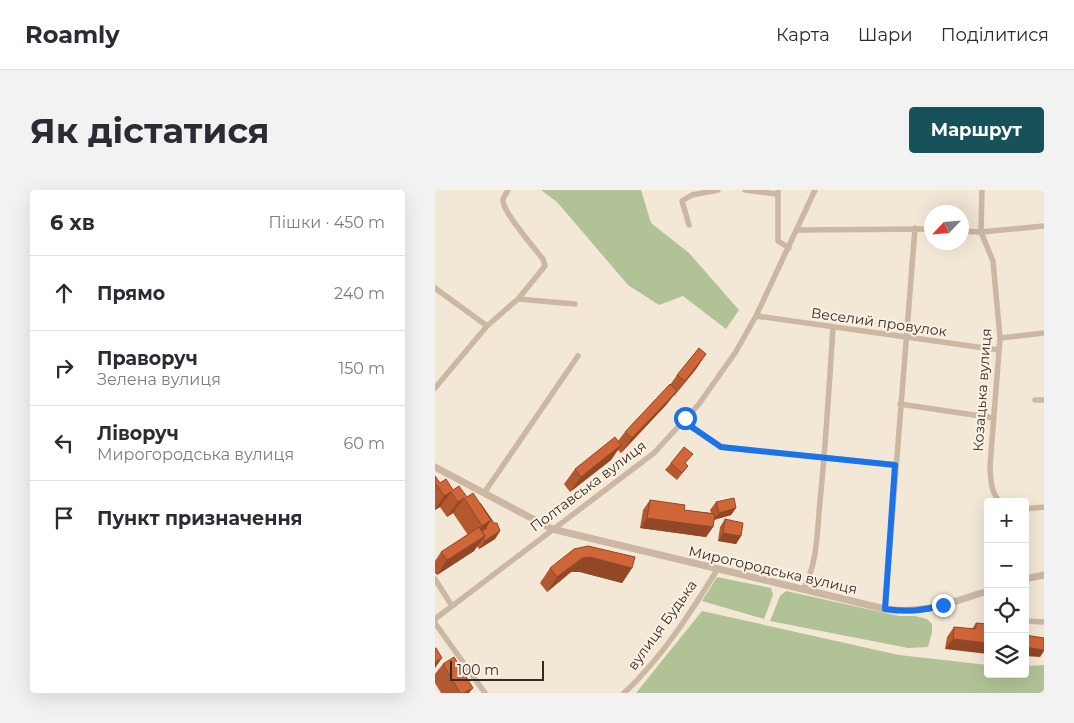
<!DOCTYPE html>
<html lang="uk">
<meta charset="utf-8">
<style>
:root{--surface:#fff;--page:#f2f2f3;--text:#2b2b33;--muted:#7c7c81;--line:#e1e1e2;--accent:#17515a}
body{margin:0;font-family:Montserrat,sans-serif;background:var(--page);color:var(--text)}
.controls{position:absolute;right:15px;bottom:15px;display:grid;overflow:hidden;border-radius:5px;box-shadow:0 5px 20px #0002}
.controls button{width:45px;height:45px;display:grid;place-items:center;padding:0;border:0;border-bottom:1px solid var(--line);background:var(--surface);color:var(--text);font:25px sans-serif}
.compass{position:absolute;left:489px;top:15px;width:45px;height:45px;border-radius:50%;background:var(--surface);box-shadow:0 5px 20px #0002;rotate:244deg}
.scale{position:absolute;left:15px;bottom:12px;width:94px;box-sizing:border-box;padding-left:5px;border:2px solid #352b25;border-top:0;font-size:14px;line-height:18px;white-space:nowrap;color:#352b25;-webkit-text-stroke:4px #faf1e3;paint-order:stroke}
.stop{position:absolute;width:15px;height:15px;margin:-11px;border:4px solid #1a73e8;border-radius:50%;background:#fff}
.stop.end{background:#1a73e8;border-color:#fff;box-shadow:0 1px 5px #0008}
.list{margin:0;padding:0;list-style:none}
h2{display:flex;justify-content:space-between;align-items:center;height:65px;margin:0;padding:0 20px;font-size:21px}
h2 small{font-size:16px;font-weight:400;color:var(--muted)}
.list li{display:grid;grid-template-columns:32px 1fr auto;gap:15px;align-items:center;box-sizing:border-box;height:75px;padding:0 20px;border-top:1px solid var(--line)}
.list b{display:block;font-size:19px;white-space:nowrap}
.list p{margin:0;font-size:16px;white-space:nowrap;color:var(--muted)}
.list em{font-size:16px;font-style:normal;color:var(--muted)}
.icon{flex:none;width:28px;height:28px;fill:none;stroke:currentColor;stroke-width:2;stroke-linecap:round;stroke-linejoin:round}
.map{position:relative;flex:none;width:609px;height:503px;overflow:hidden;border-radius:5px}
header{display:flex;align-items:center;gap:30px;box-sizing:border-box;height:70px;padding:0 25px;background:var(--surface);border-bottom:1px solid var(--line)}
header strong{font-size:24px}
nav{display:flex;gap:28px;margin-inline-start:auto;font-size:18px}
.intro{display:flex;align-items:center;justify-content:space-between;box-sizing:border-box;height:120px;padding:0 30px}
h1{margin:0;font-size:35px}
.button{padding:12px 22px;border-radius:5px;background:var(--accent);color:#fff;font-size:18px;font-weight:700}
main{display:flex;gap:30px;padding:0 30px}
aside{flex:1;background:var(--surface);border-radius:5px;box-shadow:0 5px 20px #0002}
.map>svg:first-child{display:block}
</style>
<header>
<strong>Roamly</strong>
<nav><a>Карта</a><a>Шари</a><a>Поділитися</a></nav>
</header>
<div class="intro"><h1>Як дістатися</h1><a class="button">Маршрут</a></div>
<main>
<aside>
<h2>6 хв<small>Пішки · 450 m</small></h2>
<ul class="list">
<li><svg class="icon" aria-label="ahead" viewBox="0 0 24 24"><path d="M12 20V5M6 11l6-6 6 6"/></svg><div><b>Прямо</b></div><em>240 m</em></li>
<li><svg class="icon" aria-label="right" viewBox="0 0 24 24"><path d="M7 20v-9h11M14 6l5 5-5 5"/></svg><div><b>Праворуч</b><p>Зелена вулиця</p></div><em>150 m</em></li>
<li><svg class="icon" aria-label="left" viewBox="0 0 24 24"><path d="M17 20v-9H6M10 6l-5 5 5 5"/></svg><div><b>Ліворуч</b><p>Мирогородська вулиця</p></div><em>60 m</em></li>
<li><svg class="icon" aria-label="arrive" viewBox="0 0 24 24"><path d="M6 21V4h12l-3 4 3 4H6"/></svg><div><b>Пункт призначення</b></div></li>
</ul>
</aside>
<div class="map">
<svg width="609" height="503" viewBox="0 0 609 503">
<rect width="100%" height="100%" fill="#f3e7d6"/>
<path fill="#b1c396" d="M106 0H206L216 33 254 63 304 120 291 139 248 106 224 115 193 95 122 12Z
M282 387 336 398 338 405 329 429 267 411Z
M351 401 464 426H480L492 429 497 434V442L493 457 473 458 335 431 345 406Z
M267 421 464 465 553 475V484H590V476L609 475V503H201Z"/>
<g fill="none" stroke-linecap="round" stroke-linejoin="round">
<path stroke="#cbb7a2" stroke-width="5.5" d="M310 0 342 4
M343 0V51L354 58
M547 0 546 42 558 71 565 148 555 276C556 290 555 301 565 312
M254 35 247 11 257 5 283 0
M362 40 497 39
M526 41 546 42 609 36
M0 98 52 136
M83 109 140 114
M321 126 564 160
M565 148 609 143
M0 198 52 136 83 109 110 76 108 69C100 59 67 21 68 10 68 7 72 3 73 0
M600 210H609
M465 214 559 228
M248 231 286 257 461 275
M49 303 143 166
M590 319 609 317
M0 389 17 416
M368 400C383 373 382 341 385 311 391 253 394 196 398 138
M450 419 480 38
M0 429 219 263 264 214 300 163 321 126 380 0
M590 431 609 432
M0 433 50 503
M189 503C226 469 256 422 282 380"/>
<path stroke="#cbb7a2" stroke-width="7" d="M0 277 117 339 450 419C489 425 516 412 553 401
M590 389 609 385"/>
</g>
<path fill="#b3582f" d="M271 164 261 179 239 206V205L231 215 186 263 183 260 176 270 135 302 129 294 140 279 183 251 190 242 235 195 242 185Z
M236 273 251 274 253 276 242 290 230 280Z
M0 286 5 293 32 307 59 333 65 341 60 349 44 359 42 356 39 361 2 385 0 383V371L6 362 33 345 18 323 12 327 5 317 0 320Z
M215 310 249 320 276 323 275 320 281 312 301 318 296 325 279 330 278 337 271 347 205 338 208 320Z
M290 329 306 346 301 354 283 351 285 337Z
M115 378H197L187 393 145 382H136L112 402 105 393Z
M541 433 553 434 510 459 512 447 519 437 537 439Z
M8 474 34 503H6L0 493V484Z"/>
<path fill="#924726" d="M271 164 261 179 239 206 250 191Z
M242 201 231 215 186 263 197 248Z
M186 255 176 270 135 302 146 287Z
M16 302 5 317 0 320 9 306Z
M29 308 18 323 12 327 23 312Z
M301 318 296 325 278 330 284 323Z
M212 328 278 337 271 347 205 338Z
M56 330 46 345 37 351 47 336Z
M65 341 60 349 44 359 50 351Z
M288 343 306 346 301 354 283 351Z
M50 346 39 361 2 385 12 370Z
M155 367 197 378 187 393 145 382H136L112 402 122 387 147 368Z
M518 449 553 453V464L510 459Z
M590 457 609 460V461L605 467 590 466Z
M7 468 0 478V472Z
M38 498 34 503H29Z"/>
<path fill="#d06637" stroke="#924726" d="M264 158 271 164 250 191 242 185Z
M235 194 242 201 197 248 190 242Z
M180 247 186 255 146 287 140 279Z
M249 257 258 264 250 273 253 276 247 283 236 273Z
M0 286 5 293 11 289 18 300 24 296 32 307 38 303 56 330 47 336 29 308 23 312 16 302 9 306 2 295 0 297Z
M299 308 301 318 284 323 281 312Z
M215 310 250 315 249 320 280 324 278 337 212 328Z
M45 313 59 333H62L65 341 50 351 48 349 50 346 47 341 52 338 51 337 56 330Z
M290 329 308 333 306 346 288 343Z
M44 337 50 346 12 370 6 362Z
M153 356 200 367 197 378 155 367 147 368 122 387 115 378 139 359Z
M541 433 553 434V453L518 449 519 437 541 439Z
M590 445 609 448V460L590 457Z
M0 458H1L7 468 0 472Z
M19 467 38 498 29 503H25L8 474Z"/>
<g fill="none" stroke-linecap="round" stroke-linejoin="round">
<path stroke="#1a73e8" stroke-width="6" d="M250 228 248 231 286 257 460 275 450 419C472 422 487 421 508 415"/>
</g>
<g text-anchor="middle" stroke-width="4" stroke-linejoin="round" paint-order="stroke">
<g font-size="14" fill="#352b25" stroke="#faf1e3">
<text transform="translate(444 132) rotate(8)" y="5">Веселий провулок</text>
<text transform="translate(547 200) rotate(-86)" y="5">Козацька вулиця</text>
<text transform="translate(153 296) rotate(-37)" y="5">Полтавська вулиця</text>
<text transform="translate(338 380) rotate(13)" y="5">Мирогородська вулиця</text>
<text transform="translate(227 435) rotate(-54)" y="5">вулиця Будька</text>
</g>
</g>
</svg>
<div class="controls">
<button>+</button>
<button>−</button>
<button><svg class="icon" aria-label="locate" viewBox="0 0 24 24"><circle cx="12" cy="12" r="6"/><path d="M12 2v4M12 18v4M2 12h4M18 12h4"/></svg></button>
<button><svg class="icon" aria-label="layers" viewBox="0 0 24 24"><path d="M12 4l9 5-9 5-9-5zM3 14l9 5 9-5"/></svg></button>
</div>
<svg class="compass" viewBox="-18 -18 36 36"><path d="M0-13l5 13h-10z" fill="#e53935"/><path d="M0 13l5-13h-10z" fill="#7c7c81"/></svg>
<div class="scale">100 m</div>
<div class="stop" style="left:250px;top:228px"></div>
<div class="stop end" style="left:508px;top:415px"></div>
</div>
</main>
